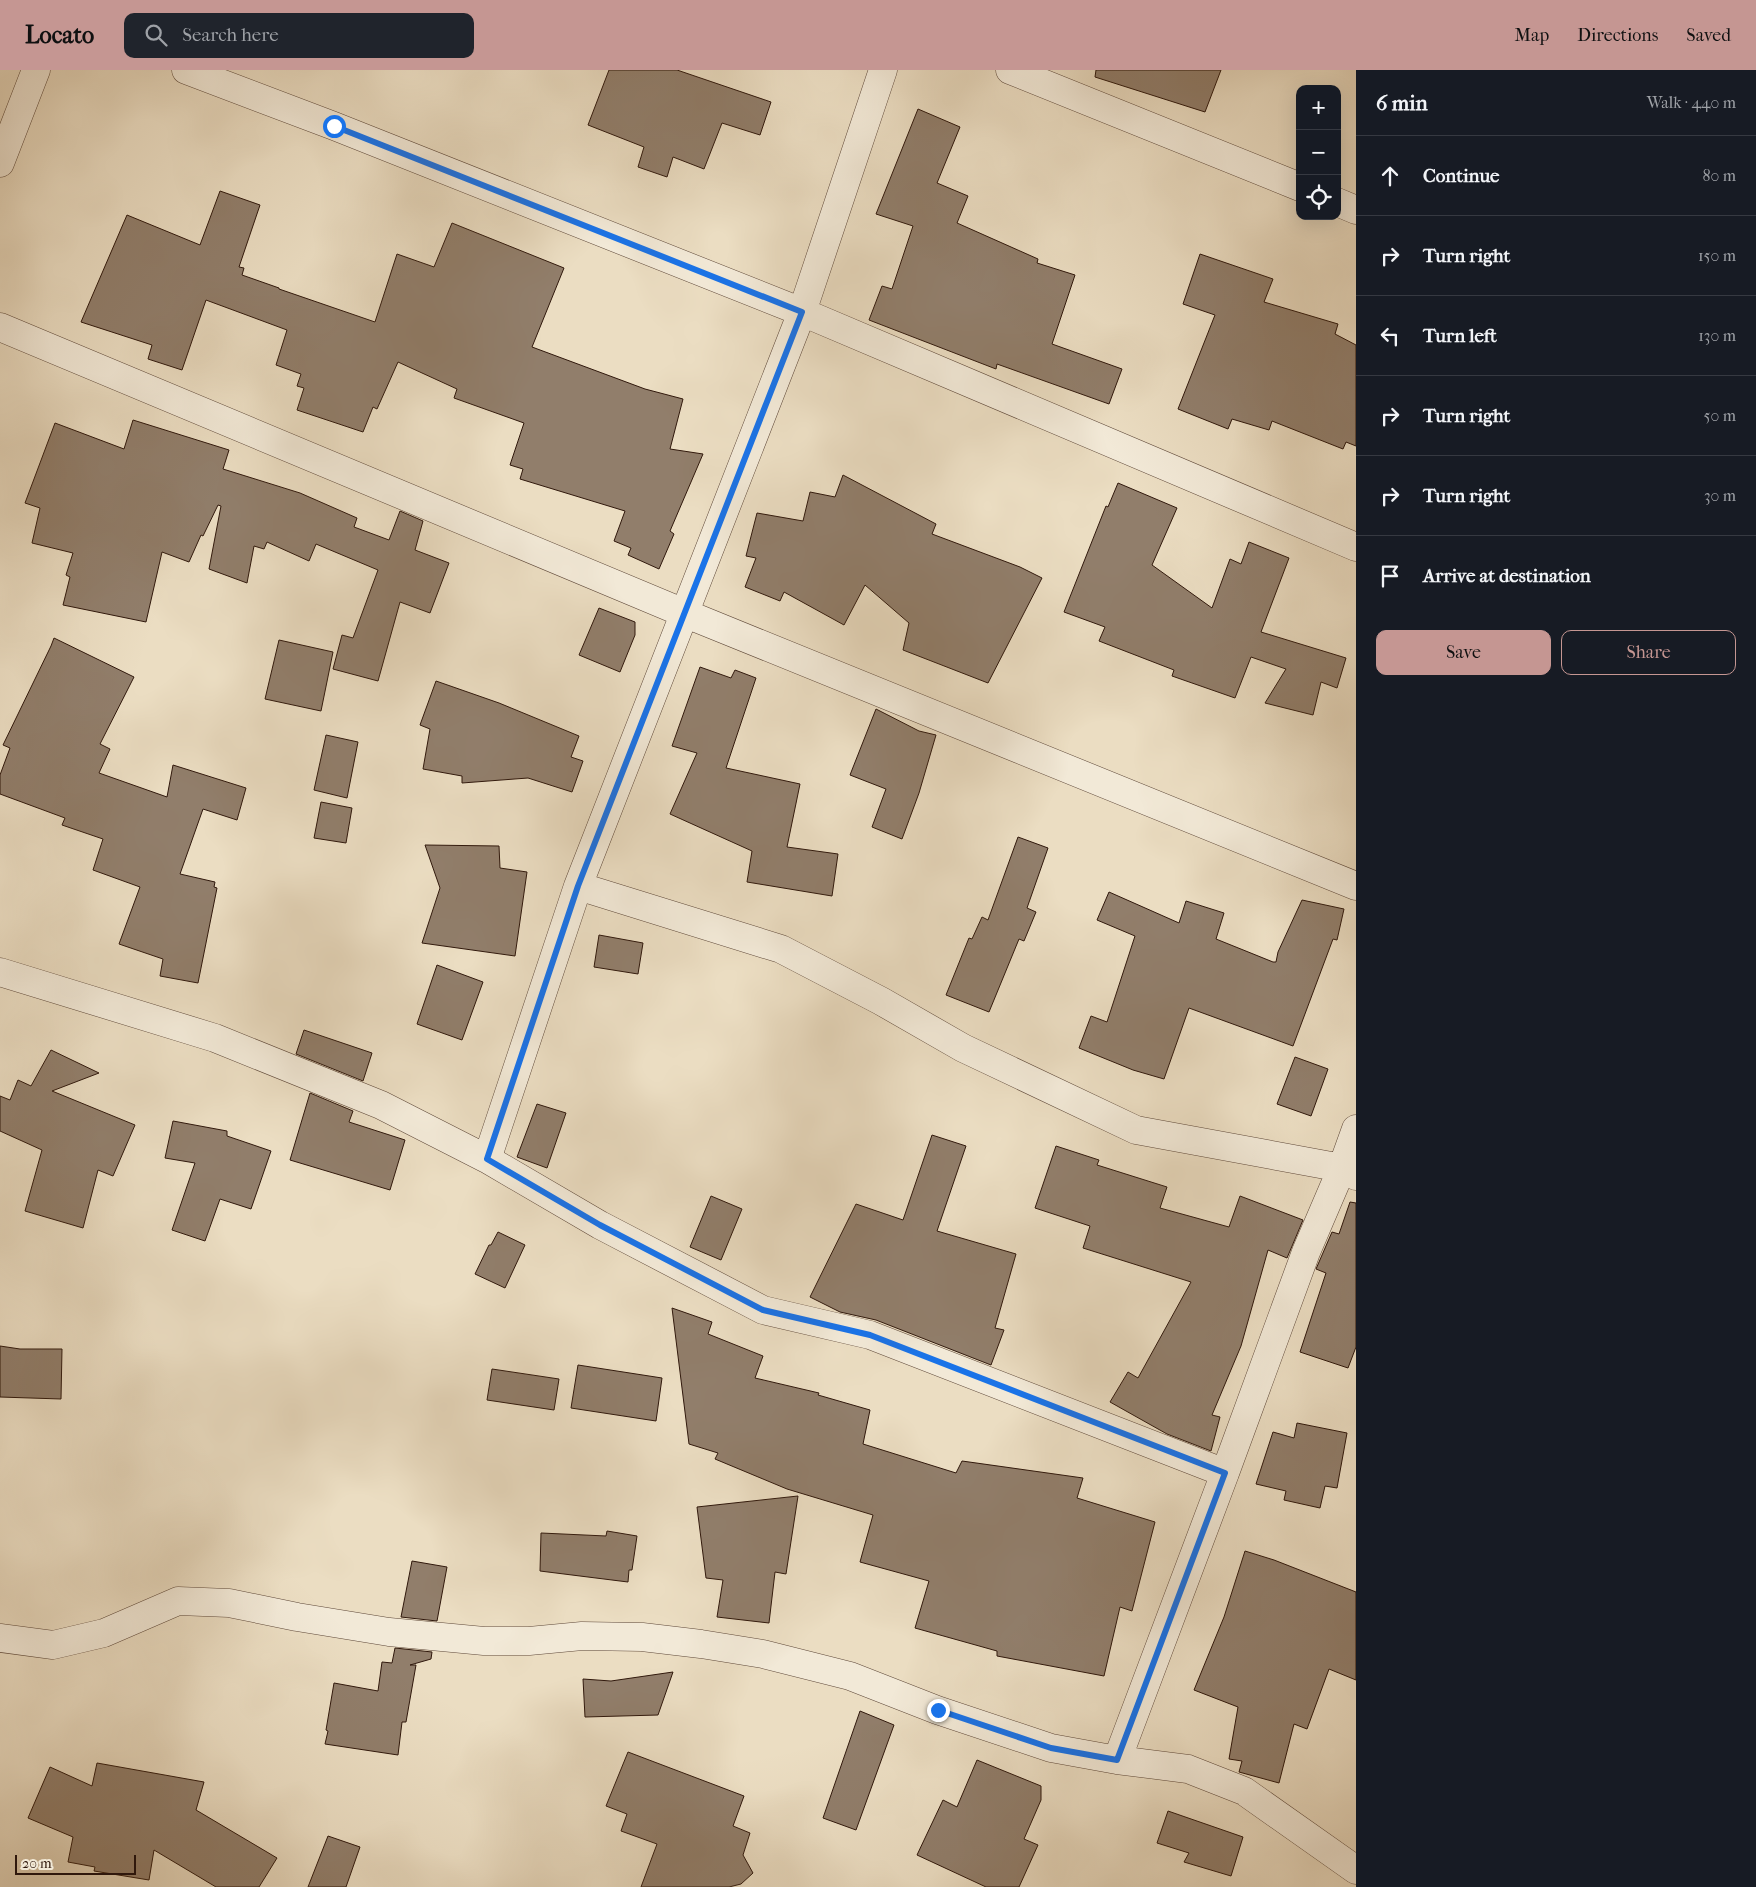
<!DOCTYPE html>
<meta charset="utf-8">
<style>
:root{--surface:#171b24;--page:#20242c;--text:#f1f3f6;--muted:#9ea1a6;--line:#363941;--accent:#c59692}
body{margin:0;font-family:"IM FELL French Canon",serif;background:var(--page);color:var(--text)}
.controls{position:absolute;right:15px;top:15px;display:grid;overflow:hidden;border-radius:10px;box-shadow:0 5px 20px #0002}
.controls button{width:45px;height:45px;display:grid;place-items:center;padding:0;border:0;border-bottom:1px solid var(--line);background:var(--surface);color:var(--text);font:25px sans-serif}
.scale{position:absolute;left:15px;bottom:12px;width:121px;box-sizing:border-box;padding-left:5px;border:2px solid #30180c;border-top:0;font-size:14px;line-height:18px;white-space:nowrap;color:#30180c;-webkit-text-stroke:4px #f2e9d7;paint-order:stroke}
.stop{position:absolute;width:15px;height:15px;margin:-11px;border:4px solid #1a73e8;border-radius:50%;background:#fff}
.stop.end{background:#1a73e8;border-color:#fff;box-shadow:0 1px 5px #0008}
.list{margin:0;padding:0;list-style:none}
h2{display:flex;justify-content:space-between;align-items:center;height:65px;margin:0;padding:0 20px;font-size:21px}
h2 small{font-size:16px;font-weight:400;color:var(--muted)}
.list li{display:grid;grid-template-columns:32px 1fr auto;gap:15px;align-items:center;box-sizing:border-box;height:80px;padding:0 20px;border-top:1px solid var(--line)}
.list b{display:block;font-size:19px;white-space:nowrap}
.list em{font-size:16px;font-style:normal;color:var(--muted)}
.actions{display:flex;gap:10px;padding:15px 20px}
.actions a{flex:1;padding:11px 0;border:1px solid var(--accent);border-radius:10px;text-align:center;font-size:18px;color:var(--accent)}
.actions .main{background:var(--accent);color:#111}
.icon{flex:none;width:28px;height:28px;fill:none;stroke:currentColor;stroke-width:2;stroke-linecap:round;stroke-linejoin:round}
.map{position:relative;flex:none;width:1356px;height:1817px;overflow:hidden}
header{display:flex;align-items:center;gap:30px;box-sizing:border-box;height:70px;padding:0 25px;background:var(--accent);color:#111}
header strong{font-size:24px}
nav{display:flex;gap:28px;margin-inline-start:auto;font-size:18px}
.search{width:350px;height:45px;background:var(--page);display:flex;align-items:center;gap:12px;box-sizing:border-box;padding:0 18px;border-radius:10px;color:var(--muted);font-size:19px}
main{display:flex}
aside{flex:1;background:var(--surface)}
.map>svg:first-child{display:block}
</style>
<header>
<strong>Locato</strong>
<div class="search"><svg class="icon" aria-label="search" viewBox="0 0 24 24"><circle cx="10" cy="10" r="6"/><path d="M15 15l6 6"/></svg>Search here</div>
<nav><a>Map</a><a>Directions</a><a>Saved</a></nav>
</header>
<main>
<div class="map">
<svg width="1356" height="1817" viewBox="0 0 1356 1817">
<rect width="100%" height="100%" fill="#ebddc2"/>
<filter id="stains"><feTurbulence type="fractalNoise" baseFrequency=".004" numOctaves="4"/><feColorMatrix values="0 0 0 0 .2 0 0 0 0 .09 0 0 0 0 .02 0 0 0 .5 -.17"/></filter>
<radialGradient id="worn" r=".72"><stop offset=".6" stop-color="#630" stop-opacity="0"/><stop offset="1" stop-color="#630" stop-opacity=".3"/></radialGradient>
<path fill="#917e6b" stroke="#30180c" d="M609 0H677L771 32 760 65 722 53 704 99 673 87 667 107 638 97 644 77 588 55Z
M1096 0H1221L1205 42 1095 7Z
M918 39 960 57 937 113 968 126 957 153 1038 189 1037 193 1075 205 1052 274 1122 299 1109 334 997 294 996 299 869 250 882 216 892 219 913 156 876 144Z
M220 121 260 135 239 197 244 198 242 205 279 218V219L375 252 397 184 434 197 452 153 564 198 532 277 645 319 683 329 670 379 703 384 670 461 674 464 659 499 628 485 631 478 614 471 625 441 520 409 523 399 510 395 524 353 454 328 457 319 398 292 377 339 373 337 363 362 297 340 304 318 297 316 301 304 276 295 287 260 206 230 182 300 148 289 152 275 81 252 127 145 200 175Z
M1200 184 1273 209 1264 232 1338 254 1335 264 1356 275V376L1346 372 1343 379 1272 351 1269 360 1232 349 1228 359 1178 339 1215 245 1183 234Z
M133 350 229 380 223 399 300 423 357 448 354 457 389 470 400 441 423 451 415 480 449 493 430 543 400 532 378 611 333 599 342 565 353 568 378 500 316 474 309 491 267 472 264 479 254 476 247 513 209 499 221 436 218 435 203 466 201 465 189 492 162 482 146 552 63 535 70 507 66 505 73 483 32 473 40 438 25 433 55 353 124 379Z
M843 405 936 454 932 464 1020 497 1042 508 988 613 903 580 909 553 865 515 844 555 784 522 780 531 745 517 756 488 746 486 757 443 803 451 810 422 835 427Z
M1118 413 1177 438 1152 495 1212 538 1230 489 1241 494 1249 472 1289 488 1261 562 1346 588 1337 618 1321 612 1313 645 1265 633 1286 599 1251 587 1235 628 1172 606 1174 600 1099 571 1105 557 1064 542 1106 436 1108 437Z
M599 538 635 552V565L620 602 579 585Z
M54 568 134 607 100 674 110 679 99 703 167 727 173 695 246 718 237 750 203 739 180 804 215 812 214 817 217 818 198 913 160 906 163 889 119 874 140 817 93 800 103 769 62 755 65 748 0 724V705L10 678 3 675 51 576Z
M279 570 333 582 321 641 265 629Z
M700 597 731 608 735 600 756 608 726 698 800 714 787 777 838 784 832 826 747 812 752 781 670 744 697 683 672 676Z
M436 611 499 633 579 666 571 687 583 691 572 722 528 708 462 713V706L423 699 430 659 420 655Z
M876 639 919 661 936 665 919 723 902 769 872 757 886 719 850 705Z
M326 665 358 672 347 728 314 720Z
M321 732 352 738 346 773 314 768Z
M1018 767 1048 778 1027 838 1036 842 1024 871 1019 869 989 942 946 925 969 868 972 869 982 847 988 850Z
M425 775 499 776 500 798 527 802 515 886 422 873 440 818Z
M1109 822 1179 853 1186 831 1224 843 1216 869 1273 892H1276L1278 882 1302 830 1344 839 1337 870 1333 869 1293 976 1189 938 1164 1009 1133 1000 1079 978 1091 946 1107 952 1135 866 1097 850Z
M599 865 643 873 638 904 594 897Z
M437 895 483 912 462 970 417 954Z
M304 960 372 983 363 1011 296 984Z
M51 980 99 1003 52 1021 135 1055 113 1106 98 1100 83 1158 25 1141 42 1080 0 1061V1026L10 1030 18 1010 31 1016Z
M1295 987 1328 999 1311 1046 1277 1034Z
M310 1023 353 1041 349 1052 405 1070 390 1120 290 1090Z
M537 1034 566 1043 547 1098 517 1087Z
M173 1051 227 1061V1066L271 1081 251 1139 220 1129 205 1171 172 1160 195 1093 165 1088Z
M932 1065 966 1076 937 1161 1016 1184 995 1258 1004 1260 991 1295 876 1250 840 1242 810 1227 856 1134 903 1150Z
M1056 1076 1099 1090 1097 1095 1167 1117 1160 1138 1229 1157 1240 1126 1303 1150 1287 1188 1268 1180 1241 1276 1212 1345 1220 1347 1211 1381 1167 1364 1110 1332 1128 1302 1138 1308 1191 1212 1083 1178 1090 1156 1035 1138Z
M711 1126 742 1139 721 1190 690 1177Z
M1350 1132 1356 1133V1277L1348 1298 1300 1282 1326 1203 1316 1199 1332 1162 1339 1164Z
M498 1162 525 1175 505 1218 475 1204 489 1175H491Z
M672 1238 712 1252 708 1264 763 1286 755 1308 819 1323 818 1325 870 1340 863 1374 956 1403 962 1391 1083 1408 1077 1428 1155 1452 1132 1541 1120 1537 1104 1606 997 1586V1581L915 1558 929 1511 860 1492 873 1445 787 1419 715 1389 718 1383 689 1374Z
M0 1276 20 1279H62L61 1329 0 1327Z
M578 1295 662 1308 656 1351 571 1338Z
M492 1299 559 1309 554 1340 487 1330Z
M1297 1353 1347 1363 1337 1418 1325 1416 1320 1438 1284 1430 1286 1421 1256 1414 1273 1362 1294 1368Z
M798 1426 786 1504 775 1502 769 1553 717 1547 723 1510 706 1508 697 1437Z
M607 1461 637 1466 632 1500H629L628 1512 540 1501 541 1463 606 1466Z
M1245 1481 1274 1490 1356 1522V1610L1329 1599 1307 1659 1294 1654 1279 1713 1239 1702 1242 1691 1229 1689 1238 1637 1194 1620 1224 1547Z
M412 1491 447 1497 437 1551 401 1547Z
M395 1578 432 1582 431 1589 410 1595H416L406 1652H402L398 1685 325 1674 328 1661 326 1660 334 1613 378 1621 382 1592 392 1593Z
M673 1602 658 1645 585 1647 583 1609 611 1611Z
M860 1641 894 1655 856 1760 823 1748Z
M628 1682 744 1726 733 1756 750 1763 743 1785 753 1803 741 1814 729 1817H641L657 1774 621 1761 627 1744 606 1736Z
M977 1690 1041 1716V1730L1024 1769 1038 1775 1019 1817H986L917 1785 943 1730 957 1737Z
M97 1693 204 1712 196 1740 277 1788 259 1817H216L154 1780 149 1810 94 1801 95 1797 68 1792 73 1767 28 1748 50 1697 92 1716Z
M1168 1741 1243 1767 1231 1806 1184 1792 1189 1783 1157 1773Z
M328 1766 360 1777 346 1817H308Z"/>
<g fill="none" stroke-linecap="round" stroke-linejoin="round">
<g stroke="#5f493a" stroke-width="29">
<path id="street" d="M186 0 334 56 802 242 1356 477
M1010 0 1300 117
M0 93 36 0
M1337 132 1356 140
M0 257 684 543 1356 816
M578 816 781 879 881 931 963 978 1136 1060 1342 1098 1356 1106
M0 902 215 968 381 1035 487 1089 600 1155 763 1240 870 1265 1225 1403 1306 1182 1342 1098 1356 1059
M487 1089 578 816 802 242 883 0
M0 1568 53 1575 104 1563 178 1531 229 1533 297 1547 389 1562 484 1571H529L582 1566 642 1567 701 1574 763 1584 850 1606 937 1640 1051 1678 1117 1690 1188 1699 1244 1721 1356 1800
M1117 1690 1225 1403"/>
</g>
<use href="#street" stroke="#f2e9d7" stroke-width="28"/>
</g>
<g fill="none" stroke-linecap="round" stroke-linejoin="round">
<path stroke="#1a73e8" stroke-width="6" d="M334 56 802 242 578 816 487 1089 600 1155 763 1240 870 1265 1225 1403 1117 1690 1051 1678 938 1640"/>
</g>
<rect width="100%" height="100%" filter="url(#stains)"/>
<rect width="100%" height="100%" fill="url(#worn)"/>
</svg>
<div class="controls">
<button>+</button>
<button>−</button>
<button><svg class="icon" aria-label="locate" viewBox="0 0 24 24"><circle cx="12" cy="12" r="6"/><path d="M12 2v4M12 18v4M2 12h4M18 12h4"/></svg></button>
</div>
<div class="scale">20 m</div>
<div class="stop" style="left:334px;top:56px"></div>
<div class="stop end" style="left:938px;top:1640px"></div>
</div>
<aside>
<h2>6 min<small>Walk · 440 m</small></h2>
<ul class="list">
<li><svg class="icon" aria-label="ahead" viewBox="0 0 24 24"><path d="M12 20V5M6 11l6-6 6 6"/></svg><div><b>Continue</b></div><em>80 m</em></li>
<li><svg class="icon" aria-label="right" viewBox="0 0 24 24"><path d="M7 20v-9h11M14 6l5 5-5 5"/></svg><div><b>Turn right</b></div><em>150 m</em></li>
<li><svg class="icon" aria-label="left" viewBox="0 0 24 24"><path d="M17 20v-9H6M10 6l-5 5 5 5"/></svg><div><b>Turn left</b></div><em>130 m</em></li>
<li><svg class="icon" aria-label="right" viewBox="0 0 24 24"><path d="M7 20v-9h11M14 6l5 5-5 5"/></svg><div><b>Turn right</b></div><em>50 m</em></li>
<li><svg class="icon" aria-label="right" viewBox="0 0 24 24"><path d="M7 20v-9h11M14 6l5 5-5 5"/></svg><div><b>Turn right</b></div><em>30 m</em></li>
<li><svg class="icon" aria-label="arrive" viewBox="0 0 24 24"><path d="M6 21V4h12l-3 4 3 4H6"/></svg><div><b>Arrive at destination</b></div></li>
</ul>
<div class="actions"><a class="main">Save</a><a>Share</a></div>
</aside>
</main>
